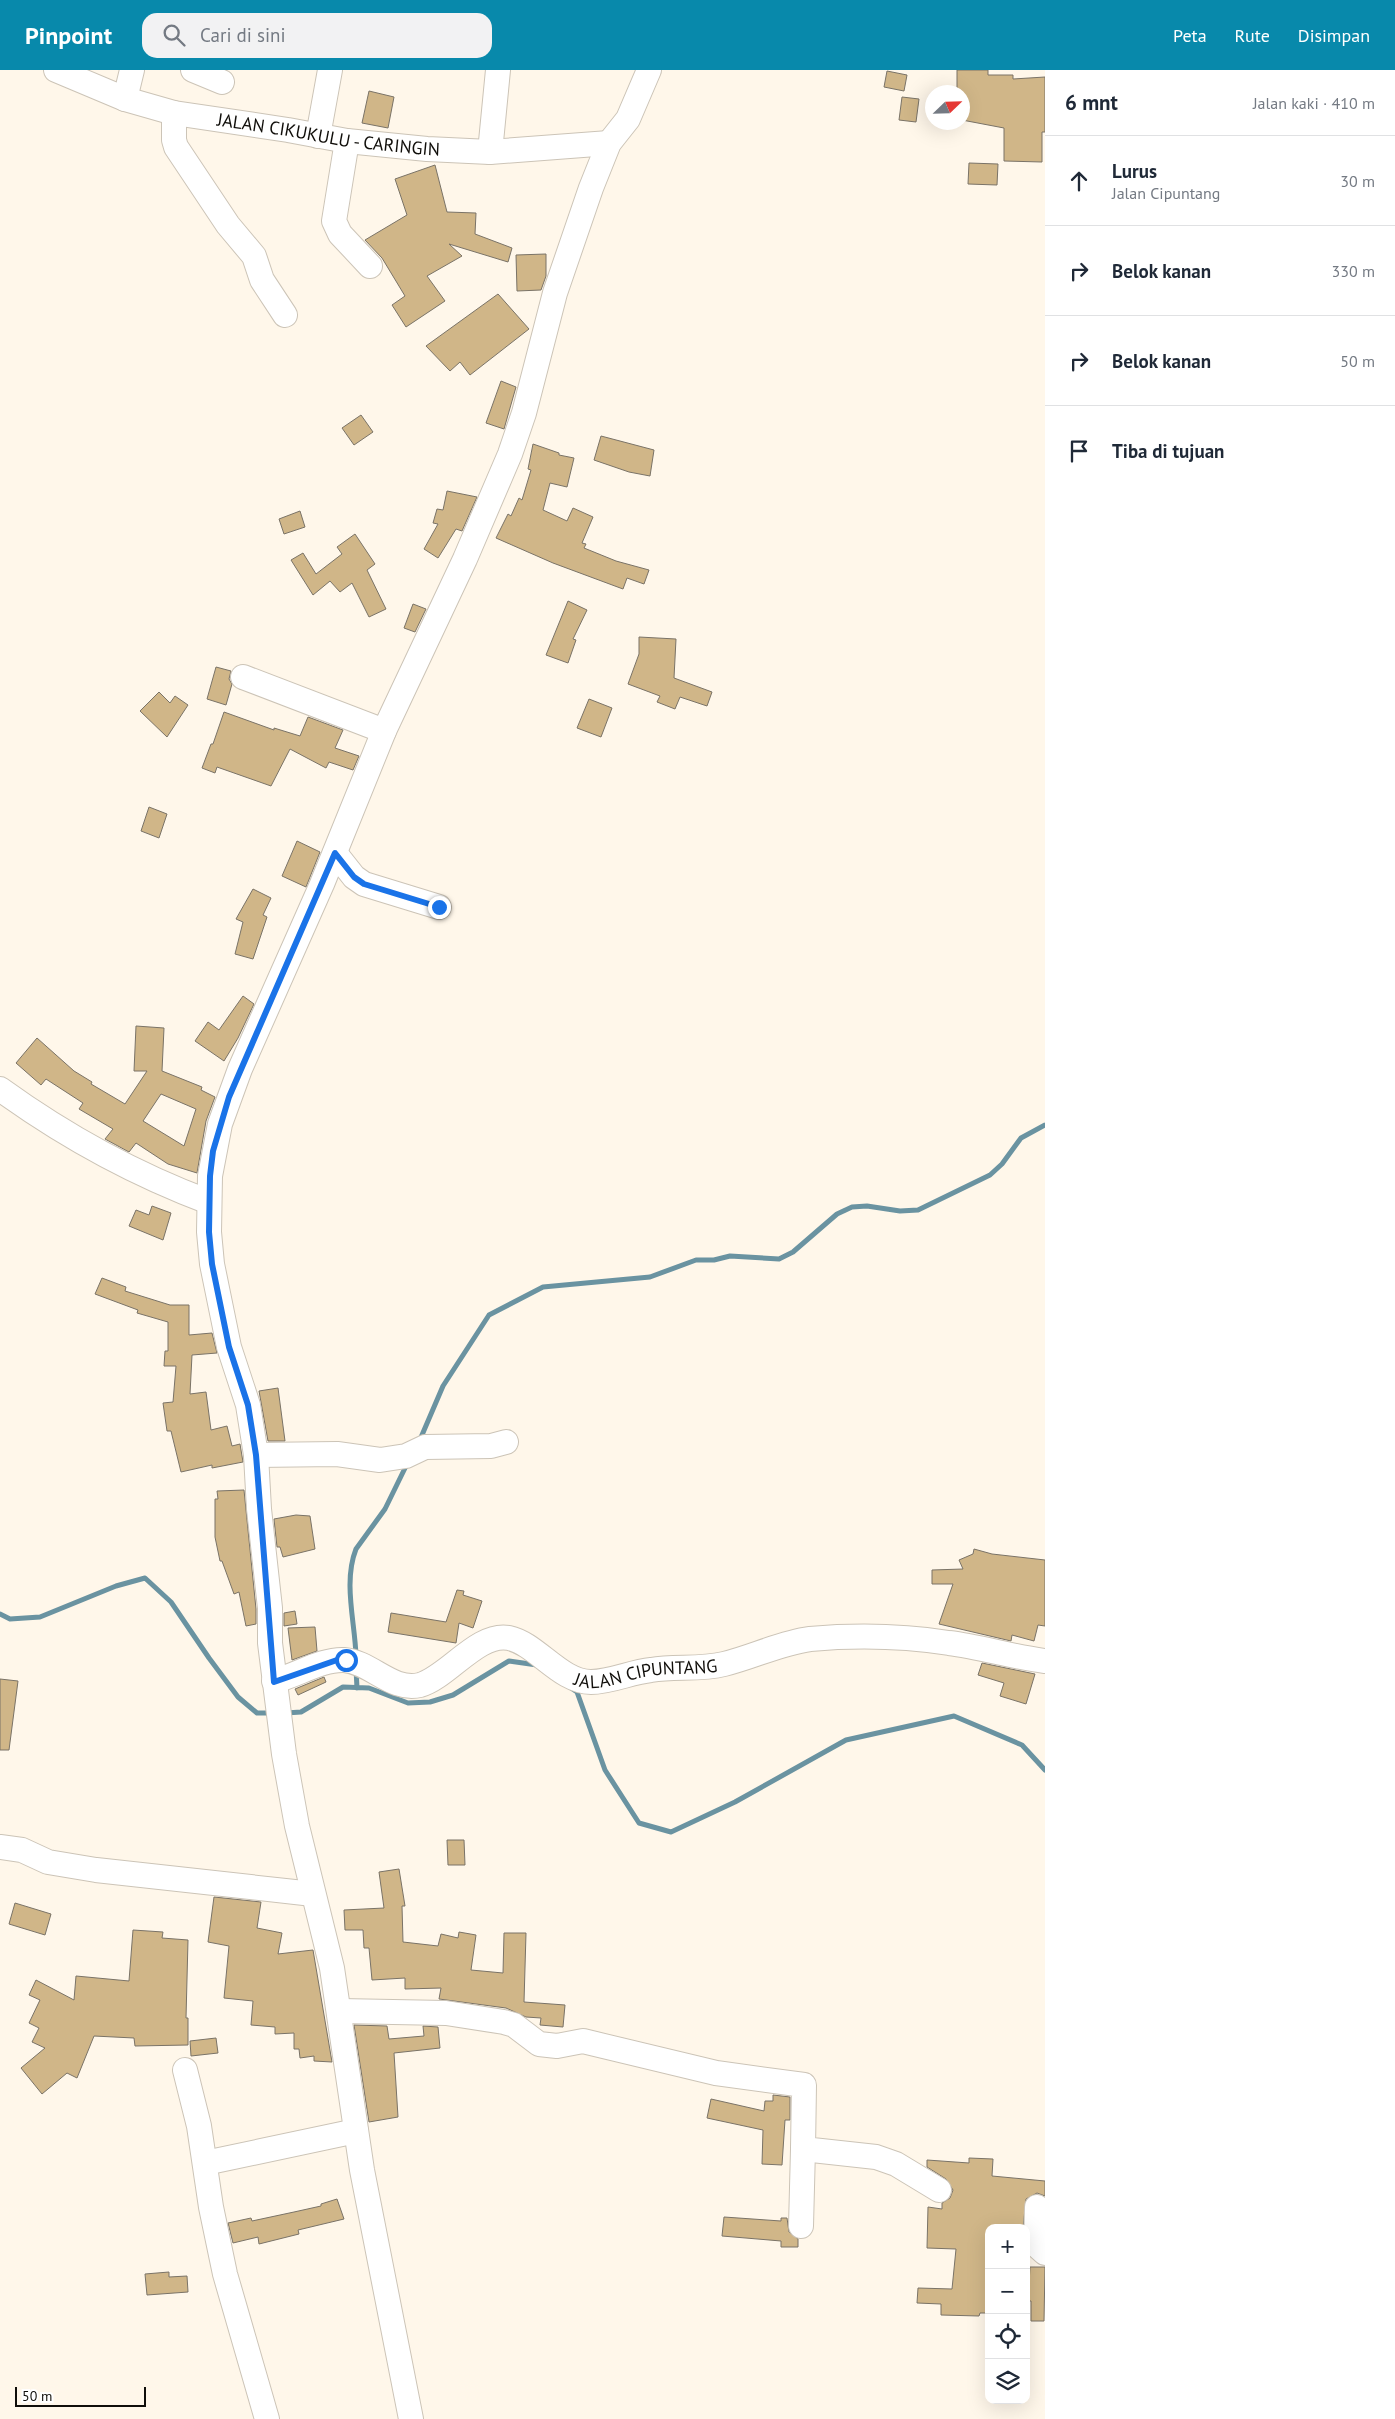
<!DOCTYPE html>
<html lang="id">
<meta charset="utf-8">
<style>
:root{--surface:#fff;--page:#f2f2f3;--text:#1f2937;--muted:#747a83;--line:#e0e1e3;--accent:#0889ab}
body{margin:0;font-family:"PT Sans",sans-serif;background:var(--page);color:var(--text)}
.controls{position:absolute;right:15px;bottom:15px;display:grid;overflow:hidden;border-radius:10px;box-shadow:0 5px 20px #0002}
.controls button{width:45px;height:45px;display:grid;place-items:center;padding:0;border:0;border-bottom:1px solid var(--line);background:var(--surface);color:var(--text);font:25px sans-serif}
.compass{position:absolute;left:925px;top:15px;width:45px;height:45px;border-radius:50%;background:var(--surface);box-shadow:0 5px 20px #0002;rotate:67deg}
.scale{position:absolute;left:15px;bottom:12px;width:131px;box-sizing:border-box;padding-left:5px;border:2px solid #100e0a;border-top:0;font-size:14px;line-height:18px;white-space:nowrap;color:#100e0a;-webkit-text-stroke:4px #fff;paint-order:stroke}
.stop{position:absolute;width:15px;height:15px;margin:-11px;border:4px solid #1a73e8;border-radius:50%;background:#fff}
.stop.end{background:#1a73e8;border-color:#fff;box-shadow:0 1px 5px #0008}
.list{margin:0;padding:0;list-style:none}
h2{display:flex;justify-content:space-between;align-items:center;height:65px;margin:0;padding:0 20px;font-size:21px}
h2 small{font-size:16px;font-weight:400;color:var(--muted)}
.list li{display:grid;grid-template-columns:32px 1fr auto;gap:15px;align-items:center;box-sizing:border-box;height:90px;padding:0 20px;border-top:1px solid var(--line)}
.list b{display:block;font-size:19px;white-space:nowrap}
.list p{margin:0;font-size:16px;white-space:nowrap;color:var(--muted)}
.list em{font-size:16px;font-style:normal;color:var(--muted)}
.icon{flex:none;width:28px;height:28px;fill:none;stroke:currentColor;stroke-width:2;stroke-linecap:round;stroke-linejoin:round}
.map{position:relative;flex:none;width:1045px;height:2349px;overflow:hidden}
header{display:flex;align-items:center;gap:30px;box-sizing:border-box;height:70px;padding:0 25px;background:var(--accent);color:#fff}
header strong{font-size:24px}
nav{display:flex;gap:28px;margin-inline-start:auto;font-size:18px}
.search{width:350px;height:45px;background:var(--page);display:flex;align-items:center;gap:12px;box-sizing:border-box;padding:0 18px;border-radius:15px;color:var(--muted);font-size:19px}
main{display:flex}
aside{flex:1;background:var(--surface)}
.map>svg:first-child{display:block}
</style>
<header>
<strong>Pinpoint</strong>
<div class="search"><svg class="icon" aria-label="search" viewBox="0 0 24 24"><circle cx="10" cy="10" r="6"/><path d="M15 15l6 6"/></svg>Cari di sini</div>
<nav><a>Peta</a><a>Rute</a><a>Disimpan</a></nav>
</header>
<main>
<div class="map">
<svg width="1045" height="2349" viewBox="0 0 1045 2349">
<rect width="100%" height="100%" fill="#fff7ea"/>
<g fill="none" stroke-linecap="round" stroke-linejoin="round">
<path stroke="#6a93a1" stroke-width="5" d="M419 1372 443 1316 489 1245 543 1217 650 1207 696 1190H714L730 1186 779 1189 793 1182 837 1144 852 1137 867 1136 900 1141 918 1140 990 1105 1002 1094 1021 1068 1045 1055
M0 1544 10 1549 40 1547 116 1516 145 1508 171 1532 209 1588 238 1627 257 1643H272
M356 1586C355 1552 343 1512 356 1479L385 1439 408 1392
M356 1599 357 1618
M571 1618 577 1622 605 1700 639 1753 671 1762 735 1732 846 1670 954 1646 1022 1675 1045 1700
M286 1643 301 1642 343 1617 369 1618 408 1633 430 1632 453 1625 509 1591 537 1595"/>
</g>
<path fill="#d0b688" stroke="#7a7367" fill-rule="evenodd" d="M957 0H988V5H1013V9L1045 7V62H1042V92L1004 91V58L962 50V22H957Z
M887 1 907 5 904 21 884 17Z
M369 21 394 27 388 58 362 53Z
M902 27 919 29 916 52 899 50Z
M969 93 998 94 997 115 968 114Z
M435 95 447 142 476 143 475 164 512 178 508 192 449 174 462 186 427 206 445 231 406 257 392 235 405 226 382 188 365 170 407 145 395 109Z
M546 184V206L541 220 517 221 516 185Z
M498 224 529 259 470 305 460 292 450 301 426 276Z
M501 311 516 317 504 359 486 353Z
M361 345 373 362 354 375 342 358Z
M601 366 654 380 650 406 629 402 594 390Z
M533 374 559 383V385L574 388 567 417 550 413 543 440 567 451 573 438 593 447 582 473 586 474 584 478 616 491 649 500 644 514 627 508 623 519 553 493 496 468 508 444 511 446 519 428 522 430 531 400 528 399Z
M447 421 477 427 462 461 456 459 438 488 424 479 438 454 433 453 437 439 443 440Z
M300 441 305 457 284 464 279 449Z
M355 464 375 494 367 500 386 539 369 547 352 513 340 522 330 511 313 525 291 490 303 483 316 504 342 484 337 477Z
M568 531 587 540 573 569 576 570 568 593 546 585Z
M413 534 426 539 415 562 404 558Z
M639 567 676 569 674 608 712 622 707 636 680 627 675 639 657 632 660 626 628 614 639 584Z
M216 597 231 601 229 609 232 614 226 635 207 629Z
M159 622 170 633 175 626 188 635 167 667 140 641Z
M589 629 612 638 601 667 577 658Z
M224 642 274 660V658L300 666 308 647 343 660 335 678 359 686 353 700 329 692 326 698 290 679 271 716 217 697 215 703 202 698 211 674H213Z
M149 737 167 744 159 768 141 761Z
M297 771 320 782 306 817 282 806Z
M253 819 271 828 263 845 267 847 253 889 235 884 243 852 236 849Z
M243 926 254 934 238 968 224 991 195 971 208 952 219 960Z
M136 956 164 958 162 1001 202 1017 201 1020 215 1027 206 1051 197 1103 168 1094 136 1073 129 1082 105 1069 113 1059 79 1039 83 1033 46 1009 41 1015 16 993 37 968 74 1001 92 1012 91 1014 125 1034 147 1001H134ZM161 1024 196 1039 184 1076 143 1051Z
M152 1136 171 1143 163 1170 129 1156 136 1140 149 1145Z
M102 1208 126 1217 125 1221 170 1235H189V1265L212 1263 217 1283 192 1285 190 1324 206 1322 211 1360 227 1356 232 1376 240 1374 243 1392 212 1398V1395L181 1402 171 1361H167L163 1333 173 1332 176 1296H164L165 1281H168V1252L137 1243 138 1240 95 1224Z
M278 1318 285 1371H268L259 1321Z
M244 1420 256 1539V1554L246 1556 239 1522 234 1524 222 1491H220L215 1467V1429H218L217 1421Z
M296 1445 310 1446 315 1479 283 1487 280 1477H277L274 1449Z
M974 1479 992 1484 1045 1490V1556L1038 1555 1034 1571 1012 1565 1011 1571 939 1554 953 1514H932V1500L963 1499 959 1490 973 1484Z
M457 1520 464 1521 463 1525 482 1531 473 1558 459 1553 456 1573 388 1562 391 1543 446 1552Z
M295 1541 297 1554 284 1556V1543Z
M315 1557 317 1581 292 1590 288 1558Z
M982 1593 1035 1604 1026 1634 1000 1626 1004 1613 978 1605Z
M324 1607 326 1612 298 1625 295 1619Z
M0 1609 18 1611 9 1680H0Z
M447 1770H464L465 1795H448Z
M399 1799 405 1836H402L403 1872 438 1876 441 1864 458 1868 459 1862 476 1865 471 1900 503 1903 504 1863H526L524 1932 565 1935 563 1957 540 1955 541 1948 526 1947 506 1938 439 1929 441 1918 405 1919V1908L372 1910 369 1878H364L363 1860H345L344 1840 384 1838 379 1802Z
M214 1827 261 1832 257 1858 282 1863 278 1884 313 1880 332 1992 314 1991V1986L300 1988 299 1979H294V1963L275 1964V1957L251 1955 253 1931 224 1928 229 1876 208 1872Z
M15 1833 51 1844 45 1865 9 1854Z
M133 1860 163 1862 162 1868 188 1870 186 1948H188V1975L135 1976 134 1968 94 1966 77 2008 67 2003 42 2024 21 1998 45 1978 32 1972 39 1958 29 1953 40 1930 29 1925 36 1910 74 1930 76 1906 129 1911Z
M354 1955 387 1956 389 1969 424 1966 423 1956 438 1957 440 1978 394 1983 398 2047 369 2052Z
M216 1968 218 1983 191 1986 190 1971Z
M773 2025 790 2027V2050H785L782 2095 762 2094 763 2060 707 2048 711 2029 764 2041 765 2031H773Z
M969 2088 993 2089 992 2106 1045 2111V2126L1037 2123 1026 2129 1023 2158H989V2243H980L979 2246 941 2245V2234L917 2233 918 2218 952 2219 956 2179 927 2178 928 2137 942 2139V2133L950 2128 953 2120 946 2109 927 2097V2090L969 2093Z
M337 2129 344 2149 298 2160 299 2164 259 2174 258 2167 233 2173 228 2153 251 2148 252 2151 294 2142 321 2136V2134Z
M724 2147 781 2151V2148H787L789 2162 798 2169V2177H781V2171L722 2166Z
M1030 2197H1045L1044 2251H1031V2231H1028Z
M169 2202V2207L187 2206 188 2222 147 2225 145 2204Z"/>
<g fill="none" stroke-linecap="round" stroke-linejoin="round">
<g stroke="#ccc4b7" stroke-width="26">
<g id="minor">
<path id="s1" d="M56 0 125 29 174 43 288 60 347 71 427 79 490 82 609 73"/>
<path d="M193 0 222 12"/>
<path d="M125 29 132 0"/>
<path d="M174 43V70L176 77 228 155 254 186 262 210 285 245"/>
<path d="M318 66 330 0"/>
<path d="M347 71 334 151 340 164 370 196"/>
<path d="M490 82 498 0"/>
<path d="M243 607 384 661"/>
<path d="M335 783 354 807 364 814 439 837"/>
<path d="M0 1019C65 1066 134 1104 209 1132"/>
<path d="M256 1385 337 1384 380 1390 406 1386 425 1377 491 1376 506 1372"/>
<path id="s2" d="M274 1611C296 1606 321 1589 344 1590 371 1592 392 1622 420 1615 448 1607 478 1562 509 1568 537 1574 560 1612 591 1612 611 1612 631 1602 651 1600 675 1596 700 1600 724 1594 753 1587 780 1573 810 1569 855 1565 904 1566 949 1573 981 1577 1012 1587 1045 1591"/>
<path d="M0 1777 22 1780 48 1792 96 1800 313 1824"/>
<path d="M340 1941 446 1943 504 1952 514 1955 539 1974 557 1976 583 1971 716 2003 804 2015 803 2079 876 2087 896 2094 939 2120"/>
<path d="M185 2000 199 2056 211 2137 225 2204 267 2349"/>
<path d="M205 2093 356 2061"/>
<path d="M1037 2137 1036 2175 1045 2183"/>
<path d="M801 2156 803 2079"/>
<path d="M411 2349 362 2100 332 1898 297 1756 284 1684 270 1573V1538L259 1439 256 1385 248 1335 229 1277 212 1194 209 1162 210 1106 220 1054 240 999 322 814 384 661 465 489 510 384 524 343 555 223 591 118 609 73 628 49 649 0"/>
</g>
</g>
<use href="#minor" stroke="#fff" stroke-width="24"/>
</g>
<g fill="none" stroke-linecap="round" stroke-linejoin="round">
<path stroke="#1a73e8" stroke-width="6" d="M346 1590H337L274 1612 256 1385 248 1335 229 1277 212 1194 209 1162 210 1106 213 1081 229 1027 335 783 354 807 364 814 439 837"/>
</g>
<g text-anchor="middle" stroke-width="4" stroke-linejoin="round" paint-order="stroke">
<g font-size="18" fill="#100e0a" stroke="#fff">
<text dy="6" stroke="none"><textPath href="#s1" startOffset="282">JALAN CIKUKULU - CARINGIN</textPath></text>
<text dy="6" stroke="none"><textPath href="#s2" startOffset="408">JALAN CIPUNTANG</textPath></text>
</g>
</g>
</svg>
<div class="controls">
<button>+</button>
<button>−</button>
<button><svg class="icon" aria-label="locate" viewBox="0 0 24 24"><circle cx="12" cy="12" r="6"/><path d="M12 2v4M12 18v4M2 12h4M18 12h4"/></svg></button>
<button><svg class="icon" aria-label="layers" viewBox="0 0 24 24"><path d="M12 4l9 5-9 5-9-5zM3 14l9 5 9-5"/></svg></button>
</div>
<svg class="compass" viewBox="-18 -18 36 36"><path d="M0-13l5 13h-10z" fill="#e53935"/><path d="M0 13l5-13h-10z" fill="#747a83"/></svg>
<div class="scale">50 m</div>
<div class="stop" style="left:346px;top:1590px"></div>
<div class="stop end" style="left:439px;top:837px"></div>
</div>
<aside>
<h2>6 mnt<small>Jalan kaki · 410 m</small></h2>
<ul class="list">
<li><svg class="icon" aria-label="ahead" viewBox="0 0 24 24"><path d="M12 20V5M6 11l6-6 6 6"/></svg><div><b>Lurus</b><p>Jalan Cipuntang</p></div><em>30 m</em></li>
<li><svg class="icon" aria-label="right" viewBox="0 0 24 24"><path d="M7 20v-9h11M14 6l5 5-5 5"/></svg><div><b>Belok kanan</b></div><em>330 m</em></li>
<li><svg class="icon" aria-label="right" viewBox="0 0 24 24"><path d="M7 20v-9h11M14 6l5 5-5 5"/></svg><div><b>Belok kanan</b></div><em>50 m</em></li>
<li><svg class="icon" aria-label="arrive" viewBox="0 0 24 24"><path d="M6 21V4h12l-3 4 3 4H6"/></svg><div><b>Tiba di tujuan</b></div></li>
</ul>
</aside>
</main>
